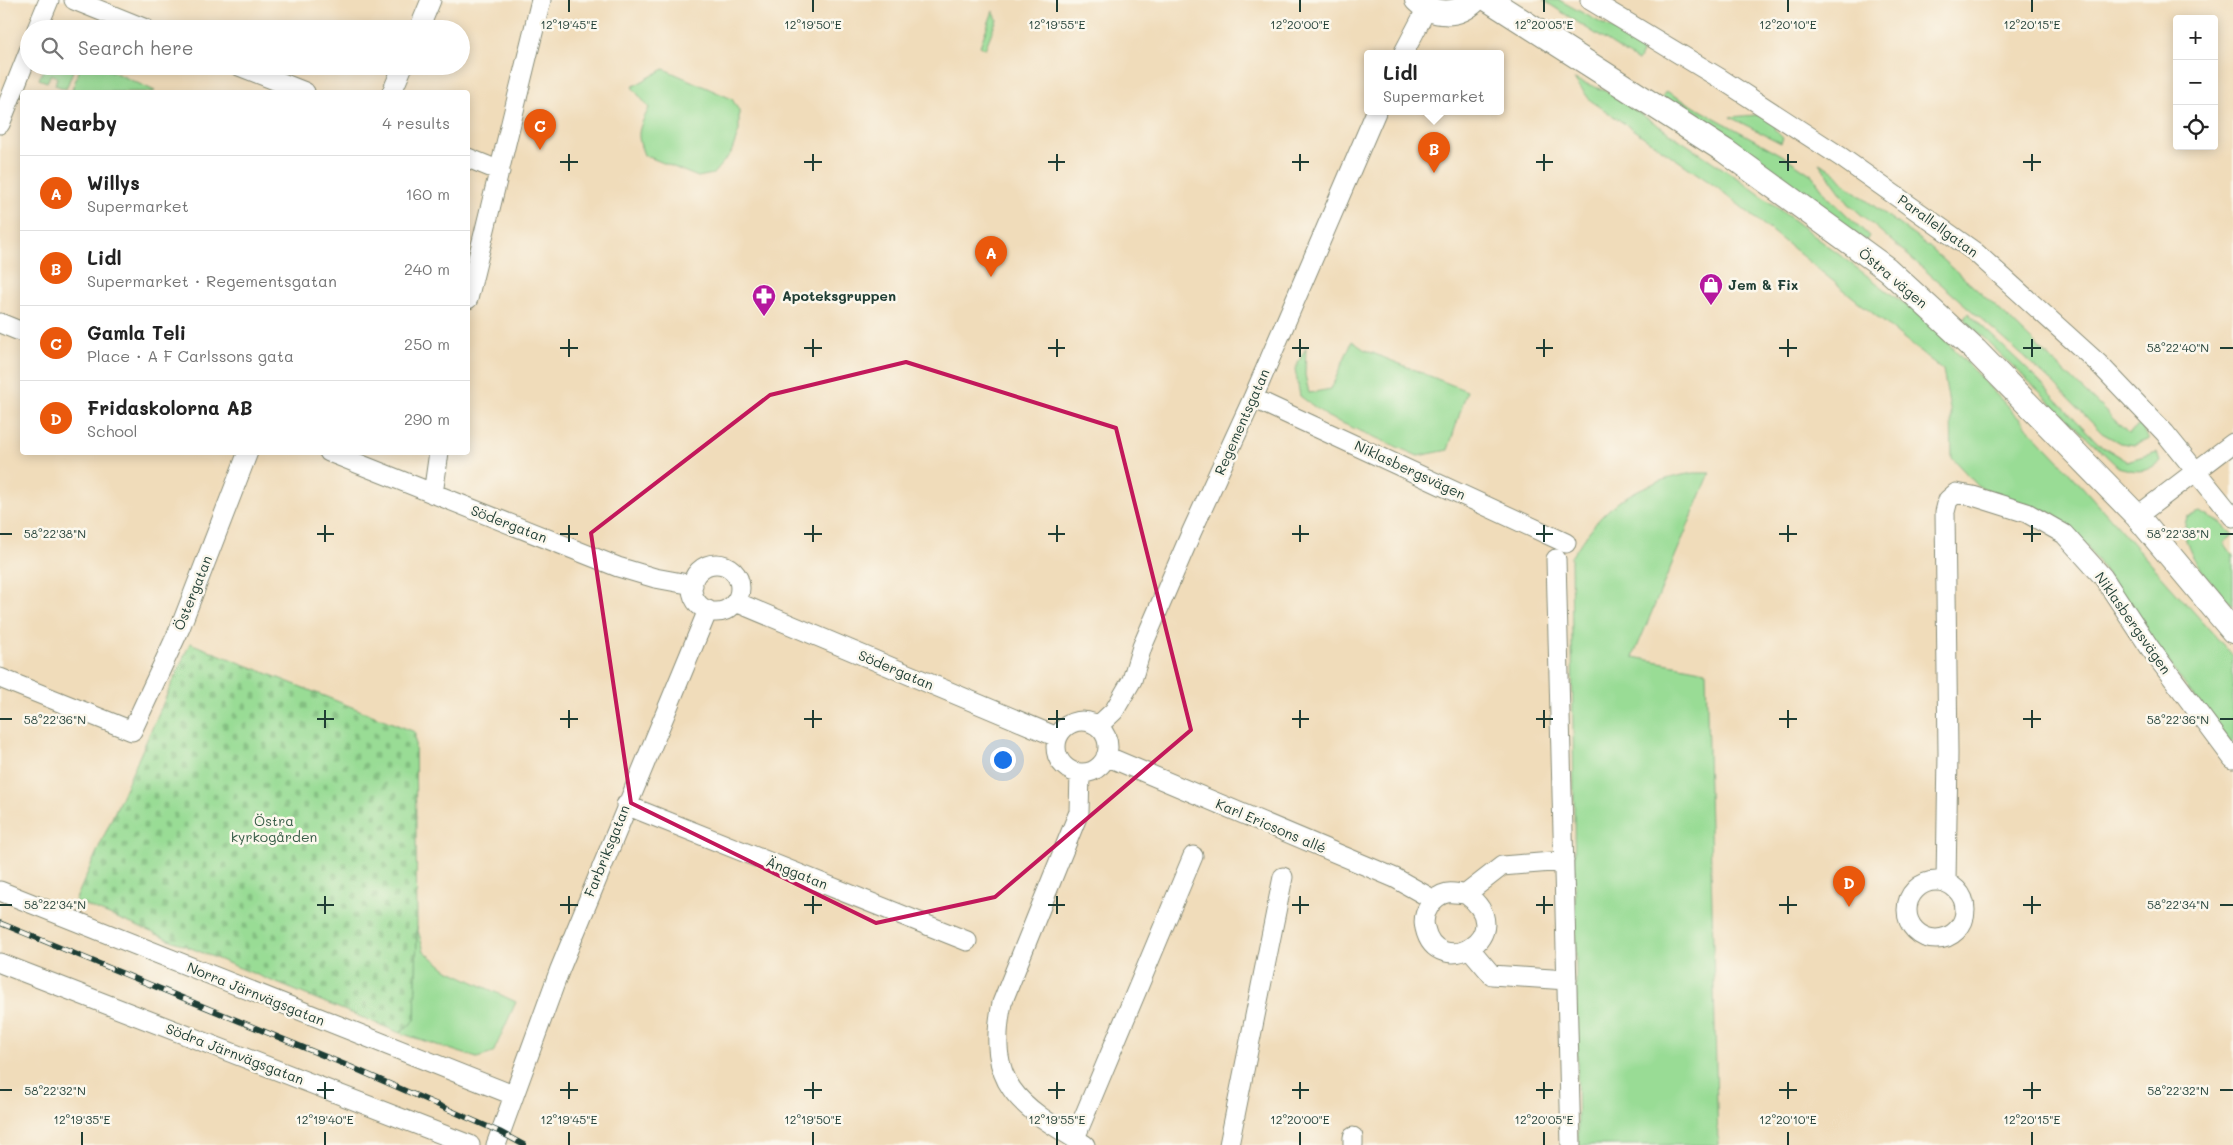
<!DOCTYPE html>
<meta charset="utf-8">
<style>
:root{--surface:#fff;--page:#f6f6f6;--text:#222;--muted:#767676;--line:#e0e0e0;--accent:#ea580c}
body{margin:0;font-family:Mali,sans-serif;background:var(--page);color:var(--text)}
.controls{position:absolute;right:15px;top:15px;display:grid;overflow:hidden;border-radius:5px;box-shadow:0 2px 12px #0003}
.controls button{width:45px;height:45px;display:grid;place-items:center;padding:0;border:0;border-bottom:1px solid var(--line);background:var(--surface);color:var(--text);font:25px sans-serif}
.you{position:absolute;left:1002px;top:759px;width:18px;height:18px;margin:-12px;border:4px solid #fff;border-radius:50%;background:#1a73e8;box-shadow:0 0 0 8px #1a73e833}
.badge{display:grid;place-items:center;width:32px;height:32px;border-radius:50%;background:var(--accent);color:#fff;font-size:16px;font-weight:700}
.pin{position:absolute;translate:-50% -41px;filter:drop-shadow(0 1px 2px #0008)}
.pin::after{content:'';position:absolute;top:26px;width:18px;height:15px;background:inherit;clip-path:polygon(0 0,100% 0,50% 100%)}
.popup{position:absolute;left:1364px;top:50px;width:140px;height:65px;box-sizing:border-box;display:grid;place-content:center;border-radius:5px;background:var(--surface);filter:drop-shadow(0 1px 4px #0005);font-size:16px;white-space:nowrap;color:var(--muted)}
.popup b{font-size:19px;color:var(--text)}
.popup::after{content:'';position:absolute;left:50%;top:100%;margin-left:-10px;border:10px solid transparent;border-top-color:var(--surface)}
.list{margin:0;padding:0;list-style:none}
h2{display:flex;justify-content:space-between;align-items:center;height:65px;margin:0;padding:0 20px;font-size:21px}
h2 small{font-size:16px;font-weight:400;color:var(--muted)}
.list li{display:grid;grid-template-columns:32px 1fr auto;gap:15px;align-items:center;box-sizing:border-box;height:75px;padding:0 20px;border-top:1px solid var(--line)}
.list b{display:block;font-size:19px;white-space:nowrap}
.list p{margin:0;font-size:16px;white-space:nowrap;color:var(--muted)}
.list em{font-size:16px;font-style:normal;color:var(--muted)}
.icon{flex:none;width:28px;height:28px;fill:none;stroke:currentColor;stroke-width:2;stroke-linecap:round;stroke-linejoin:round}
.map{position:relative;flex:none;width:2233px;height:1145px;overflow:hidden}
.search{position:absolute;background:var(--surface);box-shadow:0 2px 12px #0003;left:20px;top:20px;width:450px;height:55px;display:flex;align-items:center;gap:12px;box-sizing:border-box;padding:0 18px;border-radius:28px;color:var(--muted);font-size:19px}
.panel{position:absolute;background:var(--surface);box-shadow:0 2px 12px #0003;left:20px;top:90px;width:450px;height:365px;border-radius:5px}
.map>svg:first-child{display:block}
</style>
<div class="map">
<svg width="2233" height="1145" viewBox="0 0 2233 1145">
<defs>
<pattern id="cemetery-stones" width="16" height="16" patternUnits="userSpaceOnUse" patternTransform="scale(1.25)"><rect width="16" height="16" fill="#99dc95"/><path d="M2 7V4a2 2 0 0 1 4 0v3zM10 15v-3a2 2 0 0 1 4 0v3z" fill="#83be81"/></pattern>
</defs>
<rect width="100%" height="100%" fill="#fbf7ec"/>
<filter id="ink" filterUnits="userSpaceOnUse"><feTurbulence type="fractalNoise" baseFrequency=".02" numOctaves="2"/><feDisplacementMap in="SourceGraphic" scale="10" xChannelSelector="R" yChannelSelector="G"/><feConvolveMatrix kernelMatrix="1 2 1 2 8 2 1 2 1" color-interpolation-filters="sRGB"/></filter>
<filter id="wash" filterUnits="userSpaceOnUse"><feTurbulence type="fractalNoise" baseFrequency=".0096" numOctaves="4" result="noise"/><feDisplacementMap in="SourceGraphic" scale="20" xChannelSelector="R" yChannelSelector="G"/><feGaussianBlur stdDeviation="1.12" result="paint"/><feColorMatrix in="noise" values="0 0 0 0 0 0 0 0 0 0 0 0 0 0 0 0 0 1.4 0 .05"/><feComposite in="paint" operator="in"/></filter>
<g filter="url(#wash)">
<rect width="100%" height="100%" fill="#f0dcba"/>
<path fill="#99dc95" stroke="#5c8c64" d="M1543 0H1559L1645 47 1638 61Z
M993 11 997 19 985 49 980 46Z
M45 66H61L73 71 66 89 55 85 57 77 51 74 47 82 39 79Z
M81 66H100L155 91 154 92H79L72 90Z
M664 69 732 99 739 111V131L731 153 713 174 698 177 644 155C635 132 639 129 649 108L632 87Z
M1574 79 1608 92 1743 182 1927 321 2062 464 2233 656V746L2189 691 2080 536 2054 514 1978 486 1952 458 1951 414 1943 370 1718 188 1590 100Z
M1666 91 1782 155 1812 175 1828 197 1869 236 1866 241 1662 97Z
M1769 114 1781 120 1774 129 1783 138 1781 143 1730 117Z
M1819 163 1834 171 1847 186 1928 246 2005 315 2128 433 2140 425 2149 439 2135 445 2120 443 2102 433 2053 383 1995 331 1849 204Z
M1968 313 2029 371 2099 444 2127 461 2157 452 2160 461C2145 474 2137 472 2118 467L1964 319Z
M1352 341 1365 350 1467 391 1448 450 1418 456 1328 417 1300 396 1295 369 1306 348 1305 375 1309 393 1331 389Z
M1694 473H1710L1633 657 1706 671 1718 1145H1578L1571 557C1581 543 1592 526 1604 514 1629 490 1661 478 1694 473Z
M2200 512 2221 523 2233 535 2224 543 2233 555V606C2214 583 2175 550 2187 517Z
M417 927 424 951 446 969 516 1002 493 1053 477 1058 400 1033 415 1020Z"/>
<path fill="url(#cemetery-stones)" stroke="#5c8c64" d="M190 643 415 732 417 927 415 1020 400 1033 75 901Z"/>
</g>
<g filter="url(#ink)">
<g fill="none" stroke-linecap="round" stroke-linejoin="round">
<g stroke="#888c77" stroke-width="21">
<path id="minor" d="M74 0 146 29
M1590 0 1721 79 1841 157 1975 252 2099 364 2165 433 2233 517
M37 29 49 0
M419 29 431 0
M1403 54 1427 8
M239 66 305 92
M392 92 403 66
M0 124 29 51
M468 158 500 171
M468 299 541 0
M0 323 22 332
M1253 398 1566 543
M329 452 618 567 655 578 693 585
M433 494 439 452
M2137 516 2233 443
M1556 559 1571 1145
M692 588a24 24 0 1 1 48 0a24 24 0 1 1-48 0Z
M736 602 1057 737
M0 678 132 731 180 628 248 452
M1056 747a26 26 0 1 1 52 0a26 26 0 1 1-52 0Z
M1098 726 1114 711 1132 680 1142 647 1192 531 1253 398 1376 112
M1106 756 1395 878 1434 900
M1080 773 1079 812 1002 1003C985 1087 1021 1106 1085 1145
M626 805 967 941
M1907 910a29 29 0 1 1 58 0a29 29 0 1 1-58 0Z
M1946 882 1948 753 1945 512 1948 500 1956 493 1973 496 2027 513 2064 534 2103 577 2150 648 2233 759
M0 891 513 1095
M1466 894C1522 935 1437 983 1425 928 1421 913 1433 896 1447 893 1453 892 1460 894 1466 894L1502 866 1564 861
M1470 949 1492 975 1567 980
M0 963 470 1145
M1075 1138 1193 856
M496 1145 560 969 708 610
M1229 1145 1283 877
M1353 1145V1137"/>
</g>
<g stroke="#888c77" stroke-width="26">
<path id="tertiary" d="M1417 0C1433 16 1458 17 1475 0
M1489 0 1725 151 1887 269 1975 350 2137 516 2233 631"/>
</g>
<use href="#minor" stroke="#fff" stroke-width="19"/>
<use href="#tertiary" stroke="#fff" stroke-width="24"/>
<g stroke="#1f3d34" stroke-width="5.5">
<path id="rail" d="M0 923 351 1067 500 1132 524 1145"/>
</g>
<use href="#rail" stroke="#fbf7ec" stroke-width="4" stroke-dasharray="11" stroke-linecap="butt"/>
</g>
</g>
<path fill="none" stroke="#c2185b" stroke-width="4" stroke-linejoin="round" d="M906 362 1116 428 1191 730 995 897 876 923 631 803 591 533 770 395Z"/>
<path fill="none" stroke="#1f3d34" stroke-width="2" d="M569 0V12M813 0V12M1057 0V12M1300 0V12M1544 0V12M1788 0V12M2032 0V12M569 154V171M813 154V171M1057 154V171M1300 154V171M1544 154V171M1788 154V171M2032 154V171M560 162H578M804 162H822M1048 162H1065M1292 162H1309M1536 162H1553M1779 162H1797M2023 162H2041M569 339V357M813 339V357M1057 339V357M1300 339V357M1544 339V357M1788 339V357M2032 339V357M560 348H578M804 348H822M1048 348H1065M1292 348H1309M1536 348H1553M1779 348H1797M2023 348H2041M2220 348H2233M325 525V542M569 525V542M813 525V542M1057 525V542M1300 525V542M1544 525V542M1788 525V542M2032 525V542M0 534H12M317 534H334M560 534H578M804 534H822M1048 534H1065M1292 534H1309M1536 534H1553M1779 534H1797M2023 534H2041M2220 534H2233M325 710V728M569 710V728M813 710V728M1057 710V728M1300 710V728M1544 710V728M1788 710V728M2032 710V728M0 719H12M317 719H334M560 719H578M804 719H822M1048 719H1065M1292 719H1309M1536 719H1553M1779 719H1797M2023 719H2041M2220 719H2233M325 896V914M569 896V914M813 896V914M1057 896V914M1300 896V914M1544 896V914M1788 896V914M2032 896V914M0 905H12M317 905H334M560 905H578M804 905H822M1048 905H1065M1292 905H1309M1536 905H1553M1779 905H1797M2023 905H2041M2220 905H2233M325 1082V1099M569 1082V1099M813 1082V1099M1057 1082V1099M1300 1082V1099M1544 1082V1099M1788 1082V1099M2032 1082V1099M0 1090H12M317 1090H334M560 1090H578M804 1090H822M1048 1090H1065M1292 1090H1309M1536 1090H1553M1779 1090H1797M2023 1090H2041M2220 1090H2233M82 1132V1145M325 1132V1145M569 1132V1145M813 1132V1145M1057 1132V1145M1300 1132V1145M1544 1132V1145M1788 1132V1145M2032 1132V1145"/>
<defs>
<g id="shop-pin" transform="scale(1.25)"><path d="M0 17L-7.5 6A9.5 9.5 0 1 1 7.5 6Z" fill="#b5179e" stroke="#fbf7ec"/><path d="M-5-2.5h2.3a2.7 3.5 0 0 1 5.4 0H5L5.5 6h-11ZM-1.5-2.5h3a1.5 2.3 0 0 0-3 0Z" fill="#fff"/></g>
<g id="pharmacy-pin" transform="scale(1.25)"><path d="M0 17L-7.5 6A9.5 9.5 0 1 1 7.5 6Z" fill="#b5179e" stroke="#fbf7ec"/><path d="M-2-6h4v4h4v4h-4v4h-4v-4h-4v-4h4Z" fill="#fff"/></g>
</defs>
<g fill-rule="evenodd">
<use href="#shop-pin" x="1711" y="285"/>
<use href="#pharmacy-pin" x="764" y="296"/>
</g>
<g text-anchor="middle" stroke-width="5" stroke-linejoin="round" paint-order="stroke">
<g font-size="14" fill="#1f3d34" stroke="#fbf7ec">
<text transform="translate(1938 226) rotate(36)" y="5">Parallellgatan</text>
<text transform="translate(1893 278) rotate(40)" y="5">Östra vägen</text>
<text transform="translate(1242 422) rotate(-66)" y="5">Regementsgatan</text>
<text transform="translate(1410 470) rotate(25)" y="5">Niklasbergsvägen</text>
<text transform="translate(509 524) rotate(21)" y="5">Södergatan</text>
<text transform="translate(193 593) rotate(-68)" y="5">Östergatan</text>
<text transform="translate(2133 623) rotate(55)" y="5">Niklasbergsvägen</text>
<text transform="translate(896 670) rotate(23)" y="5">Södergatan</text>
<text transform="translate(1271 826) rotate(23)" y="5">Karl Ericsons allé</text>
<text transform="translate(607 851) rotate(-68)" y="5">Farbriksgatan</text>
<text transform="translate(797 873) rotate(22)" y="5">Änggatan</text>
<text transform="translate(256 994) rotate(22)" y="5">Norra Järnvägsgatan</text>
<text transform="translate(235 1054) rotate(21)" y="5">Södra Järnvägsgatan</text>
</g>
<g font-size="14" font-weight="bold" fill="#1f3d34" stroke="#fbf7ec" text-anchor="start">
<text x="1728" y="290">Jem &amp; Fix</text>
<text x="782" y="301">Apoteksgruppen</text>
</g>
<g font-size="14" fill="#375d47" stroke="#fbf7ec">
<text x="274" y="826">Östra<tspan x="274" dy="16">kyrkogården</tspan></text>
</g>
</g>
<g font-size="12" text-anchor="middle" fill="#1f3d34" stroke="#fbf7ec" stroke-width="5" stroke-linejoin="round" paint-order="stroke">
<text x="569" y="29">12°19'45"E</text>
<text x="813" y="29">12°19'50"E</text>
<text x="1057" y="29">12°19'55"E</text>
<text x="1300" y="29">12°20'00"E</text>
<text x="1544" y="29">12°20'05"E</text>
<text x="1788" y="29">12°20'10"E</text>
<text x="2032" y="29">12°20'15"E</text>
<text x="2178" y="352">58°22'40"N</text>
<text x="55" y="538">58°22'38"N</text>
<text x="2178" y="538">58°22'38"N</text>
<text x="55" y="724">58°22'36"N</text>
<text x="2178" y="724">58°22'36"N</text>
<text x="55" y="909">58°22'34"N</text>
<text x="2178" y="909">58°22'34"N</text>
<text x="55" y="1095">58°22'32"N</text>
<text x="2178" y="1095">58°22'32"N</text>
<text x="82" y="1124">12°19'35"E</text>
<text x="325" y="1124">12°19'40"E</text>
<text x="569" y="1124">12°19'45"E</text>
<text x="813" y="1124">12°19'50"E</text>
<text x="1057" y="1124">12°19'55"E</text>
<text x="1300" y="1124">12°20'00"E</text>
<text x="1544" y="1124">12°20'05"E</text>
<text x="1788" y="1124">12°20'10"E</text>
<text x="2032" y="1124">12°20'15"E</text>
</g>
</svg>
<div class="controls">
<button>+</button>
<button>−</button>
<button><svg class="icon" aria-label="locate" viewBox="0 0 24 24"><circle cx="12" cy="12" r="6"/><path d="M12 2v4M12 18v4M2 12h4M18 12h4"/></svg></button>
</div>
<div class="you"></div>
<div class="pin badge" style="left:991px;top:277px">A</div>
<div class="pin badge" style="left:1434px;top:173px">B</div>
<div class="popup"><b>Lidl</b>Supermarket</div>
<div class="pin badge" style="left:540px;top:150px">C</div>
<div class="pin badge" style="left:1849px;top:907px">D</div>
<div class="search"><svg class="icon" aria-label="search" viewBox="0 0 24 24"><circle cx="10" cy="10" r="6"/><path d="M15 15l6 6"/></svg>Search here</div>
<section class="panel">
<h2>Nearby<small>4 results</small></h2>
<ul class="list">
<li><span class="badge">A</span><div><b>Willys</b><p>Supermarket</p></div><em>160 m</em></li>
<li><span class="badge">B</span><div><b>Lidl</b><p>Supermarket · Regementsgatan</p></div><em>240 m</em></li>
<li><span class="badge">C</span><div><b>Gamla Teli</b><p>Place · A F Carlssons gata</p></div><em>250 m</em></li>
<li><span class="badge">D</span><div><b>Fridaskolorna AB</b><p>School</p></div><em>290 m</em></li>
</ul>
</section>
</div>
